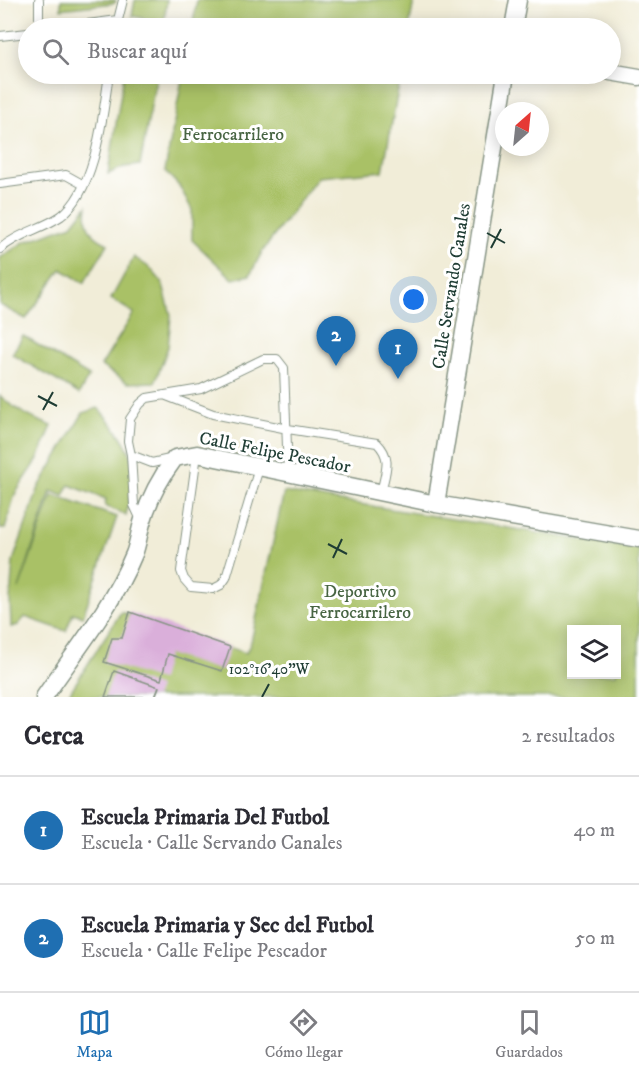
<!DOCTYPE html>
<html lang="es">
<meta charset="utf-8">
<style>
:root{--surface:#fff;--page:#f7f7f7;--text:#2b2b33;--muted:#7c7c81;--line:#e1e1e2;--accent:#1f6fb2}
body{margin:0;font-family:"IM FELL DW Pica",serif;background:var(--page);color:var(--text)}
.controls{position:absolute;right:18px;bottom:18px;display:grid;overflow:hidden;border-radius:0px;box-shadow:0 3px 15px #0003}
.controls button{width:54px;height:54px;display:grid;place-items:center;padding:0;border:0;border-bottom:2px solid var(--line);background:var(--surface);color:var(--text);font:30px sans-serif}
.compass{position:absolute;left:495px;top:102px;width:54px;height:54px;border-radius:50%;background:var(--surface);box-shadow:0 3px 15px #0003;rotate:27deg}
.you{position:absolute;left:414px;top:300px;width:21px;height:21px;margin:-15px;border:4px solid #fff;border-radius:50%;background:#1a73e8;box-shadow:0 0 0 9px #1a73e833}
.badge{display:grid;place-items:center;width:39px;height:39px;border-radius:50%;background:var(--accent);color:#fff;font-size:20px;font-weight:700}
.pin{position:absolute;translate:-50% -50px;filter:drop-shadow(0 2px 3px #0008)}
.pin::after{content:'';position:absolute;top:32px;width:21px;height:18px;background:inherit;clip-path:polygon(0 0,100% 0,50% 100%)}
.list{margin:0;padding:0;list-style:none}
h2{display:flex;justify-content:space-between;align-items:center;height:78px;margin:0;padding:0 24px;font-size:26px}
h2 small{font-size:20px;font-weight:400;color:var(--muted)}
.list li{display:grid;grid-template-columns:39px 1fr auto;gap:18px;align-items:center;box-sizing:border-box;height:108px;padding:0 24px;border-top:2px solid var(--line)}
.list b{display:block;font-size:22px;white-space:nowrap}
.list p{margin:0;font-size:20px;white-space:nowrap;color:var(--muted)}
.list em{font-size:20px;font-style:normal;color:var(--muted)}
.icon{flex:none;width:33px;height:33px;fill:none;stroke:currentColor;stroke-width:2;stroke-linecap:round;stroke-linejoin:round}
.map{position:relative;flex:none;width:639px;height:697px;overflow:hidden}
.search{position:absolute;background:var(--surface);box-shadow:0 3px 15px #0003;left:18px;right:18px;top:18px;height:66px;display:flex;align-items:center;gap:15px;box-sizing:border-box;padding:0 21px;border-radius:33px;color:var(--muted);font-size:22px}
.sheet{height:294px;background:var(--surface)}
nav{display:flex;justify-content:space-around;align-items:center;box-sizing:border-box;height:84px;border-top:2px solid var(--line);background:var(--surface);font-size:16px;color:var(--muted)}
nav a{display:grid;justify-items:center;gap:3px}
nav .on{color:var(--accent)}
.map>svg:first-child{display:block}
</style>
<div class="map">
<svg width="639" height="697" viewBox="0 0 639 697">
<rect width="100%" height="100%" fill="#fff"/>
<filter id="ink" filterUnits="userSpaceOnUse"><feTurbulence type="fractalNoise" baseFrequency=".0167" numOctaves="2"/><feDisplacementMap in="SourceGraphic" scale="12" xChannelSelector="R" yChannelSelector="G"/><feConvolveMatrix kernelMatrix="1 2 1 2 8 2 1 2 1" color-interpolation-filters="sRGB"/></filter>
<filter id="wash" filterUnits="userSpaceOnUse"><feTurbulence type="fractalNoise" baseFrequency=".008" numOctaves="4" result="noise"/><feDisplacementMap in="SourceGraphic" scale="24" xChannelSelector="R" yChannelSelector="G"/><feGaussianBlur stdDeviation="1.35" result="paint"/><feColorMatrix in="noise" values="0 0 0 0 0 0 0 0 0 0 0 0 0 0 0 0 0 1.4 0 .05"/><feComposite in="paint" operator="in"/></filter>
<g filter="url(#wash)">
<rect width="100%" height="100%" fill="#f1edd8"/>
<path fill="#a9c166" stroke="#647f4d" stroke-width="1.5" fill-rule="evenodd" d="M61 0H116L115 3 61 9Z
M135 0H167L164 22 132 16Z
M197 0H414L409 28H192Z
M124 74H157L140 165 124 167 108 174Z
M183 74H401L383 171 318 177 262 252 250 275 233 279 192 240V210L180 187 165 171Z
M87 206C84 225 90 236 108 244L84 283 61 269 26 319 0 305V258L24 242 72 225Z
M134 257 150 268 162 282 171 315 168 347 155 382 128 383 101 366 134 313 111 299Z
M23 336 89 376 79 394 12 354Z
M0 396C16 411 32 419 52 426L37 461 15 494 5 529H0Z
M98 408C111 422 130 444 133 464 135 480 129 499 126 515L105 506 106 499 69 485 64 496 51 491 19 589 52 495 117 517 83 616 73 613 66 631 25 617 18 625 11 627 10 600 13 561 39 487 83 413Z
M284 492 639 549V697H67L121 612 246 653 251 642ZM572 630H616V674H572Z"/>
<g id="blocks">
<path fill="#daafda" d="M130 612 230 647 222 671 168 654 161 680 104 662 112 638H122Z
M114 671 159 687 155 697H105Z"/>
</g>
</g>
<g filter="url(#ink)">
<use href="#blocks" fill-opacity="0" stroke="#889586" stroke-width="1.5"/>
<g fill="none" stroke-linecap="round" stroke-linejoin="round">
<g stroke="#889586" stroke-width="10">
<path id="service" d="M39 28V0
M57 28 118 20
M116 28 123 0
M0 36 28 33
M0 184 66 175 84 185
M0 249C18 233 42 229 61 216 96 190 103 114 109 74
M164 395 213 414 288 429 377 443C393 459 385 472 381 493
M197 454 181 571 184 579 191 587 213 589 221 585 226 578 259 468
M131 455 152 463 174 458
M142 522 134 505 131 455 128 441 130 419 140 404 147 398 201 389 263 359H277L284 368 288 473"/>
</g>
<g stroke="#889586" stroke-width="19">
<path id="minor" d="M513 28 518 0
M610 72 639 77
M436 504 506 74
M44 697C76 650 112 607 134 554 138 544 139 533 142 523 149 498 160 478 175 458L197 454 436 504 639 539"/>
</g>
<use href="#service" stroke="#fff" stroke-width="8"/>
<use href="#minor" stroke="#fff" stroke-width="16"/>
</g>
</g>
<path fill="none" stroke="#1f3d34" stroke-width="2" d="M487 233 505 243M491 248 501 229M38 396 57 406M43 410 53 392M328 544 347 554M333 558 342 539M262 697 269 684"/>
<g text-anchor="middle" stroke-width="6" stroke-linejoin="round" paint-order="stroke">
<g font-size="18" fill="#486543" stroke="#fff">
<text x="233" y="140">Ferrocarrilero</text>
<text x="360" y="597">Deportivo<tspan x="360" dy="21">Ferrocarrilero</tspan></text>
</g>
<g font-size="18" fill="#1f3d34" stroke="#fff">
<text transform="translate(451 286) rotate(-81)" y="6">Calle Servando Canales</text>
<text transform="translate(275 452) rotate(11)" y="6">Calle Felipe Pescador</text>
</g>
</g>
<g font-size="15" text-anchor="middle" fill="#1f3d34" stroke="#fff" stroke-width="6" stroke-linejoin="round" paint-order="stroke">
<text x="269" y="674">102°16'40"W</text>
</g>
</svg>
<div class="controls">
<button><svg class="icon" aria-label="layers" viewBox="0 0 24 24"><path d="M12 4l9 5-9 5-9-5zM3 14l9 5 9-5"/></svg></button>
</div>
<svg class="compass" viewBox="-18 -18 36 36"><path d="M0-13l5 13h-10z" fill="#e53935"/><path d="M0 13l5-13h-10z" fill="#7c7c81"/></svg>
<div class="you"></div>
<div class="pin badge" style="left:398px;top:379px">1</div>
<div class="pin badge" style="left:336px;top:366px">2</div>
<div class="search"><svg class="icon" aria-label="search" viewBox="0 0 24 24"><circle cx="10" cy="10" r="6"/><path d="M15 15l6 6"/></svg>Buscar aquí</div>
</div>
<section class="sheet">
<h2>Cerca<small>2 resultados</small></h2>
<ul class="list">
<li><span class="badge">1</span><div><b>Escuela Primaria Del Futbol</b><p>Escuela · Calle Servando Canales</p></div><em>40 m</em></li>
<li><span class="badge">2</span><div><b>Escuela Primaria y Sec del Futbol</b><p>Escuela · Calle Felipe Pescador</p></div><em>50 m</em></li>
</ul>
</section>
<nav>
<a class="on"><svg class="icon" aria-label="map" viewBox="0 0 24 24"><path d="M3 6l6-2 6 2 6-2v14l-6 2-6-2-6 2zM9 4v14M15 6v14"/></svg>Mapa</a>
<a><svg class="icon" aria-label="directions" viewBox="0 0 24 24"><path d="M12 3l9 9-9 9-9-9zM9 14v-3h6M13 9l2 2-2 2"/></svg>Cómo llegar</a>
<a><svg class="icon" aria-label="saved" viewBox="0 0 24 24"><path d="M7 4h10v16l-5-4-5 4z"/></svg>Guardados</a>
</nav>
